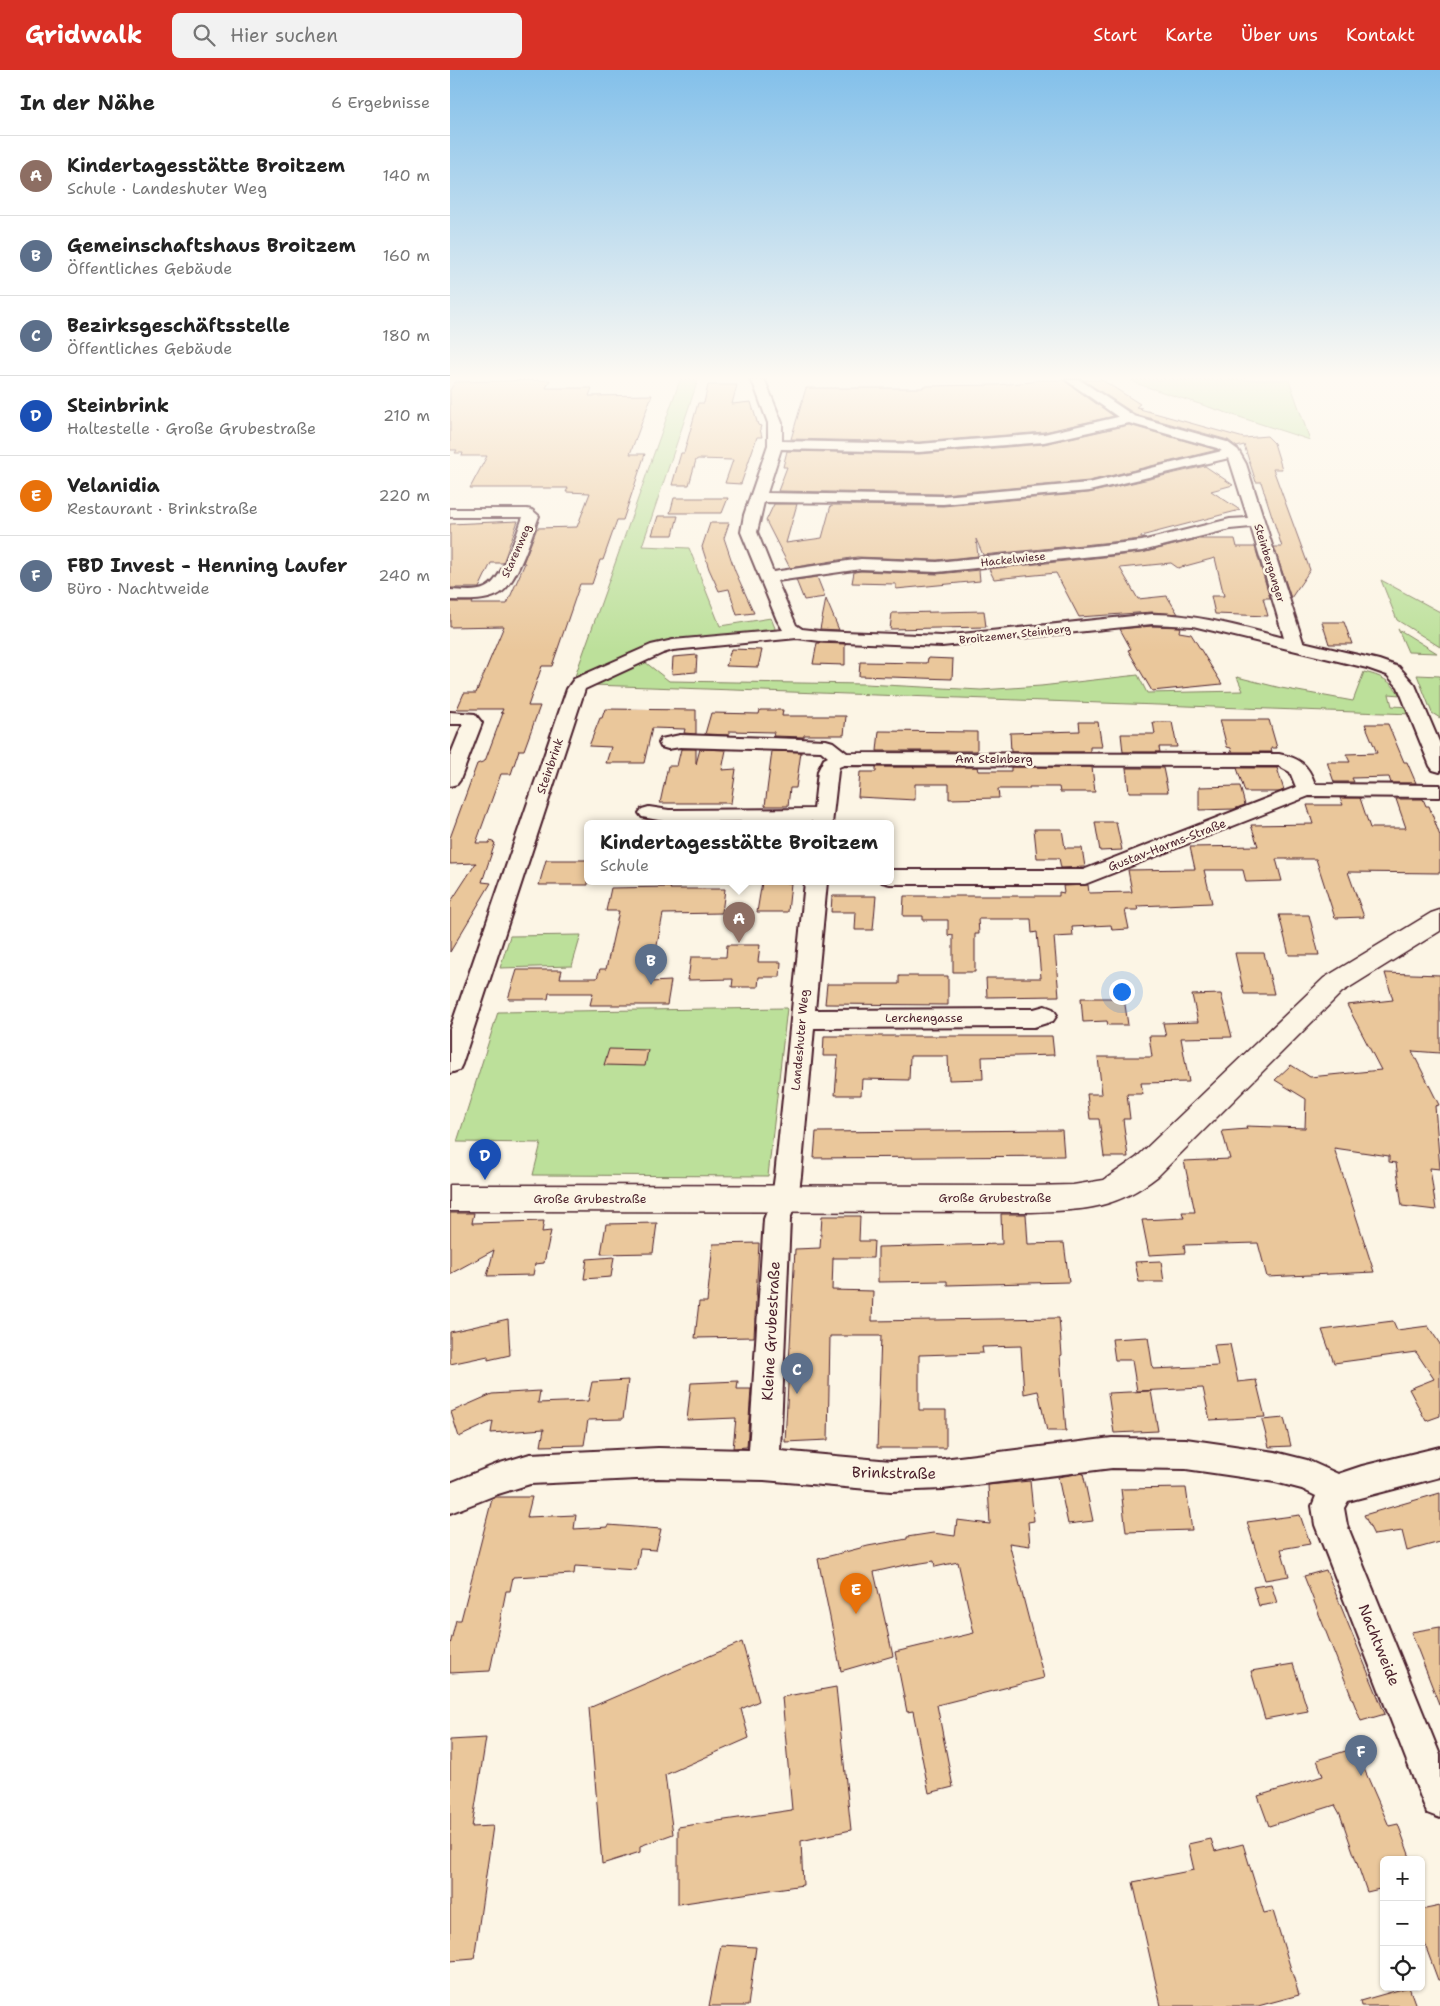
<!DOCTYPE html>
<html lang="de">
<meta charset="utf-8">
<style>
:root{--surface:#fff;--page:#f2f2f2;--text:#222;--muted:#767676;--line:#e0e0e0;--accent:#d93025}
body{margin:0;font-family:"Shantell Sans",sans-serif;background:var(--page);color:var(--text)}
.controls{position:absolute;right:15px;bottom:15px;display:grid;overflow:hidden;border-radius:8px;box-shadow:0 1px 4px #0004}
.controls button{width:45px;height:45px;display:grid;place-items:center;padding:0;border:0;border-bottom:1px solid var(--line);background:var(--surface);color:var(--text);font:25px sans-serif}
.you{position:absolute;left:671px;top:921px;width:18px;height:18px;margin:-12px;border:4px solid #fff;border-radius:50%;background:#1a73e8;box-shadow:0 0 0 8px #1a73e833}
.badge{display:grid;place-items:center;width:32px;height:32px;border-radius:50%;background:var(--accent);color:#fff;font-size:16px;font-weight:700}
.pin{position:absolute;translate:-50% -41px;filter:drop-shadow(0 1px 2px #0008)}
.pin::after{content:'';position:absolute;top:26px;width:18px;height:15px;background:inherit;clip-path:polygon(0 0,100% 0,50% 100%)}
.popup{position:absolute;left:134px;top:750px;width:310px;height:65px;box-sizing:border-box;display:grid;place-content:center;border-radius:8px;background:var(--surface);filter:drop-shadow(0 1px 4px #0005);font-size:16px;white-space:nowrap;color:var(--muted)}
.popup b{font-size:19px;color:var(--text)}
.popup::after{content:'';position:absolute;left:50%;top:100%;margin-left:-10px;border:10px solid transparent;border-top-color:var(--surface)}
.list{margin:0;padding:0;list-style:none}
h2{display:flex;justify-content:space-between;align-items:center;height:65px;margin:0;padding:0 20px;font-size:21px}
h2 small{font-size:16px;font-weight:400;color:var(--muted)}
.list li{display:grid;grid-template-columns:32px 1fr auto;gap:15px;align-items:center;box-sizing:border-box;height:80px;padding:0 20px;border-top:1px solid var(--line)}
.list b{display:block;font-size:19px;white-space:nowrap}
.list p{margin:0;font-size:16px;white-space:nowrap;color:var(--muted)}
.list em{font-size:16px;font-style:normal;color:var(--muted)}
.icon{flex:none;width:28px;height:28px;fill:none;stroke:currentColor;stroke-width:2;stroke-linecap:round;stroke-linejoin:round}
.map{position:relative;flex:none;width:990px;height:1936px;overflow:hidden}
header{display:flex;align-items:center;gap:30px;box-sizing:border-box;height:70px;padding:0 25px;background:var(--accent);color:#fff}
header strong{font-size:24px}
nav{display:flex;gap:28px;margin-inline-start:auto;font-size:18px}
.search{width:350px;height:45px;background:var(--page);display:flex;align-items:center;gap:12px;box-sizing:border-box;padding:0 18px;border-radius:8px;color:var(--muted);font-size:19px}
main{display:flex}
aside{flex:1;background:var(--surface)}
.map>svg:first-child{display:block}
</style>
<header>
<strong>Gridwalk</strong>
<div class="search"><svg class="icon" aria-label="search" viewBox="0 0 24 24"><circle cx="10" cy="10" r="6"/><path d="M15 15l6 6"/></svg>Hier suchen</div>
<nav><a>Start</a><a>Karte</a><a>Über uns</a><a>Kontakt</a></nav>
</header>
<main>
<aside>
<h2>In der Nähe<small>6 Ergebnisse</small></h2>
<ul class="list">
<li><span class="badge" style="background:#8d6e63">A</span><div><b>Kindertagesstätte Broitzem</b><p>Schule · Landeshuter Weg</p></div><em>140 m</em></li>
<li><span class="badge" style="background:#5c6f8a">B</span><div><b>Gemeinschaftshaus Broitzem</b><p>Öffentliches Gebäude</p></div><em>160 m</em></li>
<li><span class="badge" style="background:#5c6f8a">C</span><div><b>Bezirksgeschäftsstelle</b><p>Öffentliches Gebäude</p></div><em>180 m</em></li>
<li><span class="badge" style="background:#1a4fb4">D</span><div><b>Steinbrink</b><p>Haltestelle · Große Grubestraße</p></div><em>210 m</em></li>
<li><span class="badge" style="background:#e8710a">E</span><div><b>Velanidia</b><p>Restaurant · Brinkstraße</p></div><em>220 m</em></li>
<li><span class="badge" style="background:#5c6f8a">F</span><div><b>FBD Invest - Henning Laufer</b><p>Büro · Nachtweide</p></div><em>240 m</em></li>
</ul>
</aside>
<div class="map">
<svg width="990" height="1936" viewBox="0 0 990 1936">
<rect width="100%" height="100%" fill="#fcf5e5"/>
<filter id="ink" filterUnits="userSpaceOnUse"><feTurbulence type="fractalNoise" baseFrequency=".02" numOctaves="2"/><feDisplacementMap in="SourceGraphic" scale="10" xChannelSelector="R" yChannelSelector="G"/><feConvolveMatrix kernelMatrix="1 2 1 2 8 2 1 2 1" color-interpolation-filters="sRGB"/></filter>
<g filter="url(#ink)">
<path fill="#bce09a" stroke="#838062" d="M230 310H248L192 476 239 478 270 556 321 548 325 558 324 561 220 572 123 612Z
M681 310H839L860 370 688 314Z
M931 510 990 542V577L947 550Z
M948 559 987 583 958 582Z
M195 592 219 611 415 614 531 620 591 616 688 605 697 623 793 621 787 607 831 618 903 631 914 602C931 606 940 610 950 625L939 624 942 636 960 637 962 644 143 615Z
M967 605 990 606V648L982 643Z
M131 865 122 896 50 898 60 866Z
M337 938 318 1106 83 1105 91 1073 7 1072 48 942Z"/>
<path fill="#eac79b" stroke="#4a1f2b" d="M100 310 96 318H142L139 326 202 325 180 384H195L173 450H167L153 490H150L142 514H130L102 596H92L78 636H90L74 680H69L61 704H51L26 773H39L40 771 45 773 32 812 41 813 0 882V833L26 793 0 794V768L27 694 35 691 53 643H51L53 639H7L14 623H26L54 556 0 557V532H23L22 534H57L75 493H73L87 458 127 457 140 423 116 422 118 418H20L37 386H12L13 383H5L7 380H0V320L5 312Z
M587 310H614L664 346 594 362 469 372 341 369 356 318H473V316L546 315 582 312Z
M633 310H652L690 334 686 337 692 338 690 339 794 368 817 366 824 373 832 399H823L860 500 841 528 824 477H832L811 412H806L794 375 787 377 778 370 685 344Z
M258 315H287L282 334 301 332 308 355 311 356 310 359 312 367H307L291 414 275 413 283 390 248 389 246 390 239 415H222L231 383H234L248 333H254Z
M679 355 767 380 639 411 493 424 328 421 337 397H333L337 381 469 384 594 374Z
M755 396 783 415 761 421 790 440 691 466V468H695L692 469 533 485 526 469 528 486 487 490 407 487 340 498 316 451 324 434H347L336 473 372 468 381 435 493 436 639 423Z
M224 428H278L272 443H220Z
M208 446H228L223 465H202Z
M68 451 53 493H41L29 518H0V454Z
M260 453H279L274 468 285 501 304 543 287 545 279 519 269 521 259 499 252 477Z
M748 469H785L787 477H805L820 528H813L818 546 765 544 761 526H774L765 488 728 498 721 493 670 498 688 529 717 526 728 544 702 542 629 547 606 503 544 509 539 499 692 483Z
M529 500 530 511 446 519V514L402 513 404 502 411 501 487 504Z
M367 507 375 527 354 530 346 510Z
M376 529 389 560 370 559Z
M534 541 536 557 440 559 442 543Z
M872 552H894L902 574H879Z
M702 556 730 557 729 562 741 564 772 614 702 621 678 580 681 579 670 559Z
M367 573 395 574V595L363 594Z
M281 579 312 580 308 597 276 596Z
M247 585 246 602 222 604 223 587Z
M478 588 503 589 502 609 409 606 410 592 477 593Z
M155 639 246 640V664L234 663 235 659 202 658 194 693H156L161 677 139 676 150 648H152Z
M310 640H333L332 646H396L394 665H354V667L323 666 324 662 279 661V665L255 664 261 643 309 644Z
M770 650H819L827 678H821L822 682H782L781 678 777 677Z
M629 652H648L652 677H640V682H561L560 663 630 661Z
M703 652H722L727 677H709L710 682H673L671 664H705Z
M915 654H938L954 692H957L966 713H941L939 707 902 708 904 712H884L877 692H900L896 684 927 683Z
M429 661 527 662V681H427Z
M231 679H246V694L250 679 276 680 272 700 286 699 281 733H210L218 696H227Z
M322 681 351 682 346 718H340L338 736H315Z
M426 697H527L528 701H561V697H642L645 722H610L609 717H579V719H548L549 728 499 729V714H465V730L408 727 410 702H426Z
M676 698H713L718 722H679Z
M787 698H827L834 720 829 722H795Z
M790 716 795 735 784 739 749 740V717Z
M890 728H910L920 758H956L946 729H973L976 736H979L990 766V803L898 802 914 847 885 848 866 789H826L832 811 796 812 793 800H754L762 833 687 836 688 840H675L679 859 662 860 661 855 622 857 623 866 604 867 609 926 537 927 536 908H591L587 862 582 863 581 849H528L529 864H525V902H503V865L498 866V850H473V846H453L454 826H609V822L614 823 613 816 638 815 639 823 682 822 678 800 745 799 740 777 808 776 801 755 863 754 857 735H893Z
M645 752H666L672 780 650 781Z
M584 759H612L615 778H632L635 797 611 798 609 788H587Z
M96 790H138V815H89Z
M312 812 341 813 338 842H307Z
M221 817 220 819H275L272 843 213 844 200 912 221 911 217 935H140L143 923H99L98 929H58L67 900H112L110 908H147L150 899H156L169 841H156L161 818Z
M382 826H426L423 860H405L406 842H381Z
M829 845H859L869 885H839Z
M277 875H310L308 892H331L330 907H309L308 917H282L283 909 238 910 241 887H276Z
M785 883H814L824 924H794Z
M935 903 990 905V983L962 981 989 1035 985 1036 990 1099 980 1098 986 1140 952 1136 946 1093 939 1092V1086L884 1078 924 1202 817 1207 808 1173 734 1175 735 1183 699 1185 692 1150 734 1148 732 1142H745L734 1091 780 1089 772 1061 797 1059 796 1056 855 1058 856 1029 825 1010 841 995 860 1007 931 1000 897 935 943 930Z
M449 906H498V935L375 934 377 914H449Z
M771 924 782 967 731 968 739 1012 691 1013 693 1024H677L680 1049H673L678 1087H654L649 1049H640L637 1024H652L648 987H702L699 966H716L713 953 748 952 742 925Z
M631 928H674L678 955H658L657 951 633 952Z
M374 966H602L604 985 532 987 533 1009 499 1010 498 986H460L459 1010 412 1009 411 1025H385L388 986H373Z
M159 979 198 980 195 996 154 995Z
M612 1060 614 1086 364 1088 366 1062Z
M0 1143H24L22 1153 94 1151 92 1162 101 1161 94 1193 85 1194 83 1205 37 1206 44 1180 0 1204Z
M551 1144H576L578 1174 614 1173 619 1212 497 1215V1211L428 1212V1177L552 1174Z
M372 1146H410L409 1171H424L423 1188H383L382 1220 423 1221 422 1251 609 1248 612 1285 610 1286 616 1361H597L588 1321 574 1324 571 1276 532 1277 533 1283 469 1285V1340H496V1378H427L431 1266H380L378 1370 335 1372 345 1179 370 1178Z
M207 1153 203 1183 151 1184 156 1154Z
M309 1173 304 1267 245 1268 249 1232H257L263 1174Z
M164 1187 161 1207 134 1209 137 1189Z
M711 1191 714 1212H689L685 1192Z
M58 1249 60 1285 38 1290V1286L0 1294V1262Z
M943 1251 947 1260 978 1256 990 1274V1346L976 1351 959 1319 984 1309 966 1282 884 1293 872 1260Z
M698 1267 703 1299 768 1296 764 1275 780 1274 788 1312 806 1310 815 1347 760 1350 753 1318 687 1321 682 1290H665L662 1269Z
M178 1310 173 1349 138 1350 134 1375 91 1376 94 1359 41 1363 43 1351 9 1367 1 1342 42 1324 90 1321 88 1333 138 1331 142 1312Z
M288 1311 287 1319H301L297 1377 283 1378 286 1348 237 1350 241 1313Z
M701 1321 708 1361 664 1363 658 1323Z
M834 1348 841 1376 819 1377 812 1350Z
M633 1403 643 1451 618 1454 608 1407Z
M580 1411 584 1451 578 1452 580 1476 559 1473 594 1608 487 1635 503 1717 479 1723 463 1641 457 1642 445 1582 524 1563 508 1492 485 1497 484 1491 459 1495V1494L424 1502 443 1586 391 1601 368 1489 418 1476 457 1469V1467L483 1463 505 1466 507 1450 540 1454 538 1415Z
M736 1418 742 1460 676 1462 671 1419Z
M990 1423V1472L957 1481 952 1461 924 1465 914 1445Z
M46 1427H82L77 1447 126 1445 124 1459 158 1457V1455L211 1459 206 1480 190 1479 186 1500 125 1496 124 1504 63 1507 60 1521H56L40 1601 0 1603V1575L6 1550H11L42 1429Z
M850 1445 860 1474 831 1479 839 1506 815 1510 797 1452Z
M876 1500 935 1644 911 1651 854 1506Z
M821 1514 827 1533 809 1536 803 1517Z
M990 1557V1634H989L961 1562Z
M292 1572 309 1631 291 1639 299 1668 215 1705 223 1764 190 1776V1782L152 1794 139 1638Z
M843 1594 858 1641 815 1649 801 1601Z
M386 1617 401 1760 351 1771 353 1815 228 1834V1757L342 1740 332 1627Z
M36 1668 22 1757 43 1756 24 1889 0 1891V1670Z
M905 1678 939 1756 948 1754 961 1790H934V1818L917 1822 890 1744 885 1735 819 1756 808 1726 873 1706 867 1690Z
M761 1769 765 1781 793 1774 814 1843 823 1841 849 1925 808 1936H711L683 1812 744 1800 738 1774Z
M990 1836V1910H988L971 1864V1840Z
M271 1875 306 1877 298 1936H259Z
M959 1917 966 1936H911L910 1931Z"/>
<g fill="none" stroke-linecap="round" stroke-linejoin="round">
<g stroke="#4a1f2b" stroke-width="4">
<path id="minor" d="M300 310H314L316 313 332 353V371L469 374 594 364 668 347 616 310H630L684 346 777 372 788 380 796 394 853 572 929 590 949 597 965 615 990 674V702L983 700 980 696 948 617 937 605 917 598 743 556 702 554 492 576 370 571 347 568 223 580 213 583 135 619 12 994 9 1000 0 1003V959L117 619 124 609 201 575 223 570 333 560 327 550 291 462 294 445 318 375V353L304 315ZM679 353 767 378 772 381 639 413 493 426 317 423 331 379 469 382 594 372ZM779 388 798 448 780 449 692 471 487 492 411 489 323 502 307 462 314 432 493 434 639 421ZM801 457 834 568C790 557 747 544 702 544L492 566 370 561 352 559 346 555 327 511 411 499 487 502 692 481 780 459Z
M0 439H77L82 440 89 446C81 466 67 516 47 525 32 532 16 530 0 530V520C11 520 25 523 35 518 53 511 66 465 73 447H0Z
M0 642 25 644 32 653 10 710 7 714 0 716V686L13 654H0Z
M230 665 376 670 383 672 397 683 829 684C849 688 858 694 865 714L990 715V727L859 726 635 814H440L432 812H440V800H633L846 717 840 702 829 696 394 695 389 697 388 701 382 754H362V751L219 752 192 747 189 743 192 739 199 737 219 740 364 739 368 701 374 689 378 687 371 681 230 677 218 679 211 677 209 673 211 669Z
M355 812H377L365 940 584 939 595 936 603 939 607 945 603 951 584 957 364 958 351 1106 348 1128 340 1149 330 1381 441 1391 493 1389 662 1368 736 1369 825 1382 857 1390 888 1404 912 1396 990 1377V1407L898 1431 894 1438 897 1455 990 1685V1748L977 1743 865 1455 862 1436 866 1426 852 1419 825 1412 736 1399 662 1398 493 1419 441 1421 314 1410 208 1408 80 1414 48 1424 0 1443V1413L47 1394 80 1384 208 1378 299 1380 314 1149 322 1128 325 1106Z"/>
</g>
<g stroke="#4a1f2b" stroke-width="3">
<path id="tertiary" d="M990 840V861L892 922 708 1106C665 1140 633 1140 581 1142L0 1141V1115L581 1116 623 1115 654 1110 686 1088 874 908 981 843Z"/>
</g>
<use href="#minor" fill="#fcf5e5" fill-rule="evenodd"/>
<use href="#tertiary" fill="#fcf5e5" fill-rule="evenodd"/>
</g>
</g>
<linearGradient id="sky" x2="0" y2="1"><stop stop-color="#83c0ea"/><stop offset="0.53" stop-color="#fefaf3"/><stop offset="1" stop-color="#fefaf3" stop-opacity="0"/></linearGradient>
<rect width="990" height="581" fill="url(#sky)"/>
<g text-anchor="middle" stroke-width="5" stroke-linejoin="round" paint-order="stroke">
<g font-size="11" fill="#4a1f2b" stroke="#fcf5e5">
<text transform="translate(66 481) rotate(-66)" y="4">Starenweg</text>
<text transform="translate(563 489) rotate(-6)" y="4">Hackelwiese</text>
<text transform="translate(820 493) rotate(73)" y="4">Steinberganger</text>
<text transform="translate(565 564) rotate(-6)" y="4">Broitzemer Steinberg</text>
</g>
<g font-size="12" fill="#4a1f2b" stroke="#fcf5e5">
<text x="544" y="693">Am Steinberg</text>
<text transform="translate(100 696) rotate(-71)" y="4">Steinbrink</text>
<text transform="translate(717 775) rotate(-21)" y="4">Gustav-Harms-Straße</text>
<text x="474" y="952">Lerchengasse</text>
<text transform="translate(350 970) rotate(-85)" y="4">Landeshuter Weg</text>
<text x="545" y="1132">Große Grubestraße</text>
<text x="140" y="1133">Große Grubestraße</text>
</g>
<g font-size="15" fill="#4a1f2b" stroke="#fcf5e5">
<text transform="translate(321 1261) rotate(-87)" y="5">Kleine Grubestraße</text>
<text transform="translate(444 1403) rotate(1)" y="5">Brinkstraße</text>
<text transform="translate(929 1575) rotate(68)" y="5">Nachtweide</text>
</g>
</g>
</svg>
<div class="controls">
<button>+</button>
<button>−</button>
<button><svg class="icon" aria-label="locate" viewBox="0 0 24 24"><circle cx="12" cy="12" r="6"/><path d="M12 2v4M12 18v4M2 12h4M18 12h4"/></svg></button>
</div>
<div class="you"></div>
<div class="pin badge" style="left:289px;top:873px;background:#8d6e63">A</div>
<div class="popup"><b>Kindertagesstätte Broitzem</b>Schule</div>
<div class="pin badge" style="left:201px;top:915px;background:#5c6f8a">B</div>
<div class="pin badge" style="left:347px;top:1324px;background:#5c6f8a">C</div>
<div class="pin badge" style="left:35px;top:1110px;background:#1a4fb4">D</div>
<div class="pin badge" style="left:406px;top:1544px;background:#e8710a">E</div>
<div class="pin badge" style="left:911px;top:1706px;background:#5c6f8a">F</div>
</div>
</main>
